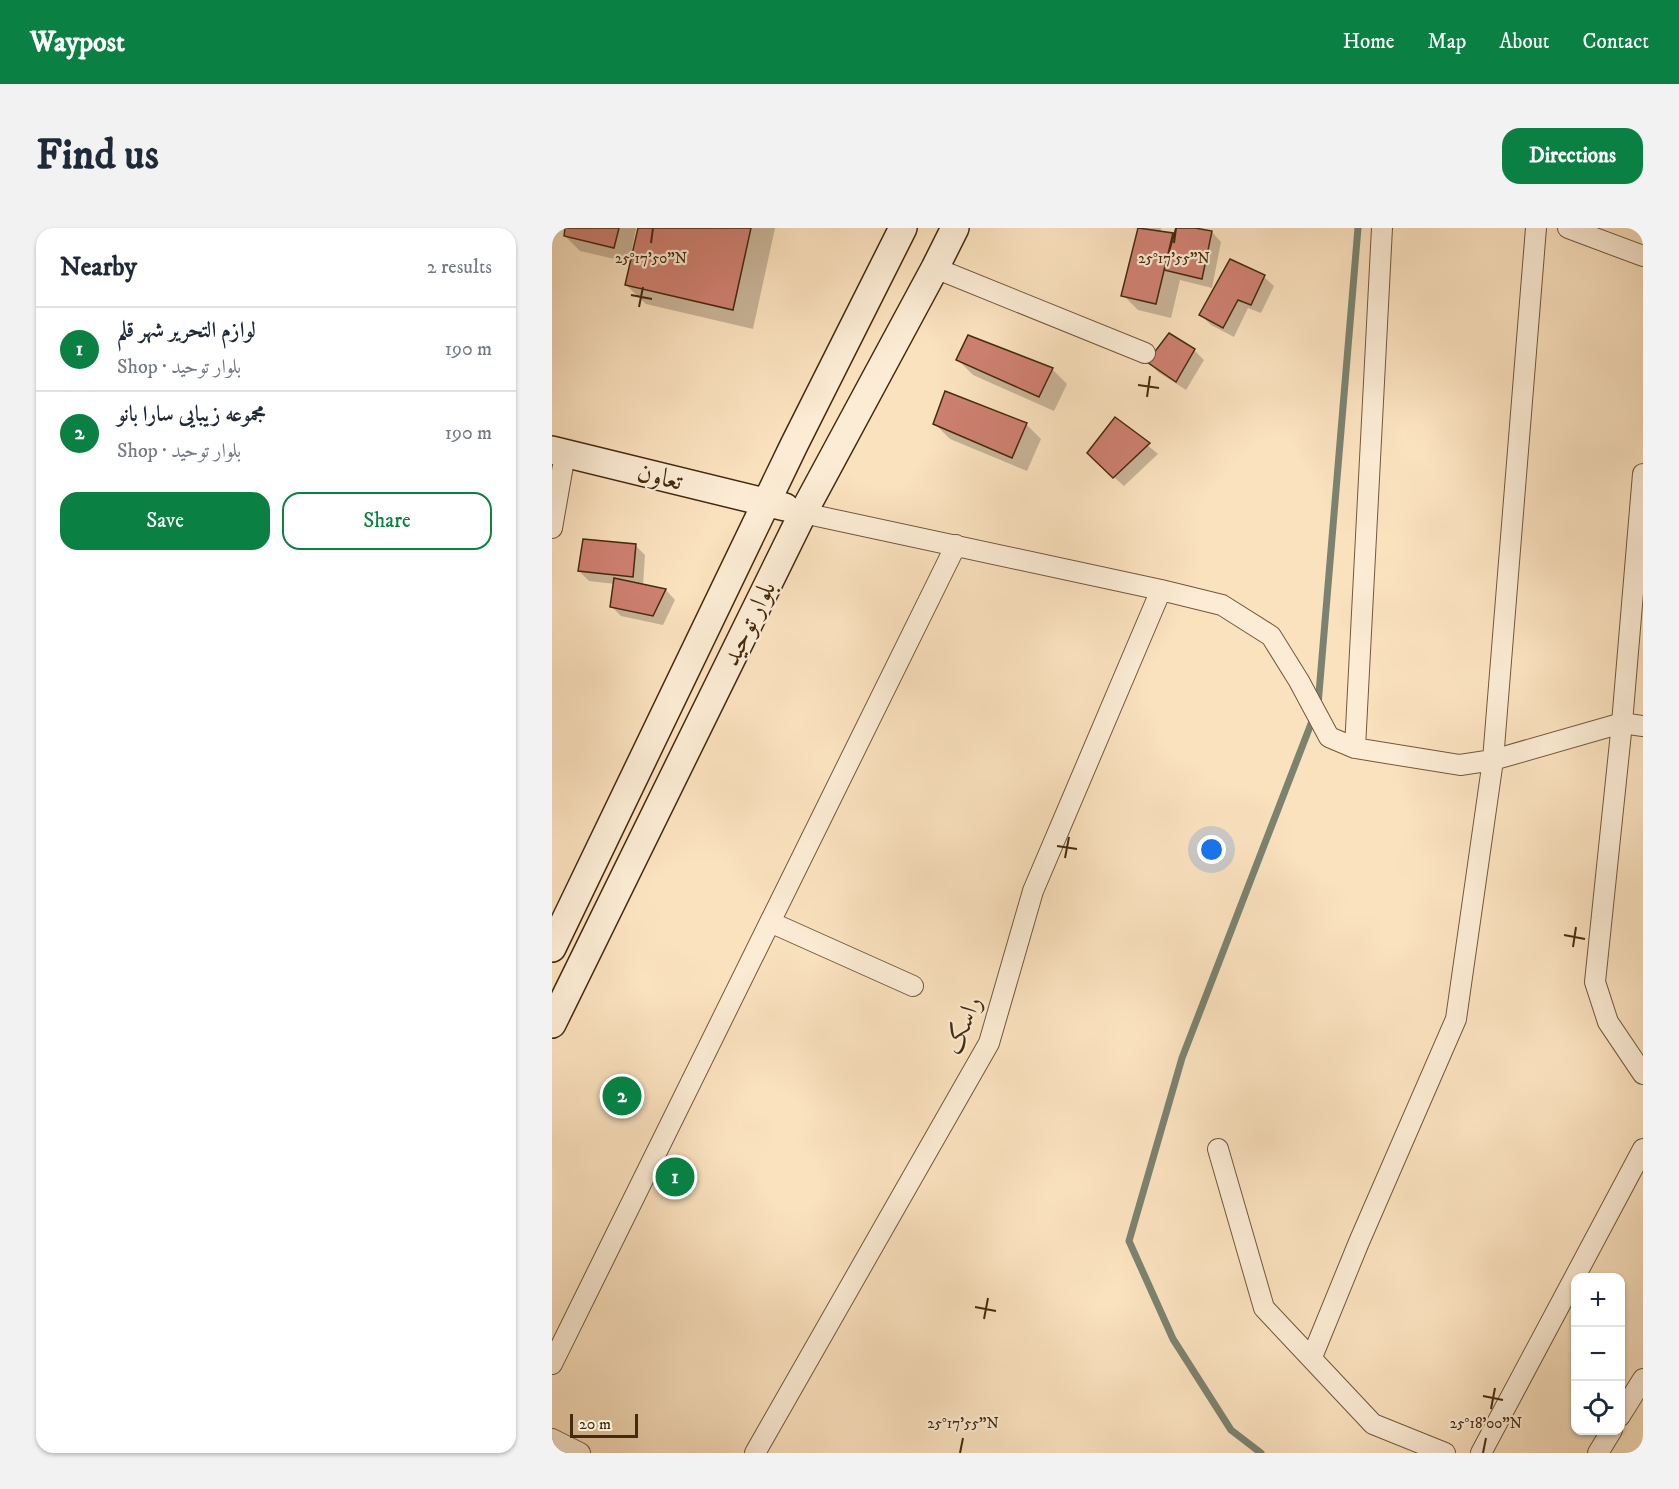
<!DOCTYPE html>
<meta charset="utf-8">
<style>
:root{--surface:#fff;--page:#f2f2f3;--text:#1f2937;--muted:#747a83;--line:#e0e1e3;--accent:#0b8043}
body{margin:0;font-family:"IM FELL DW Pica",Amiri,serif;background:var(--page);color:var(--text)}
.controls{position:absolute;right:18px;bottom:18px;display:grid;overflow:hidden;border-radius:12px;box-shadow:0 2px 4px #0004}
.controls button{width:54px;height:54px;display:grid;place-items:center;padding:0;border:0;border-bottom:2px solid var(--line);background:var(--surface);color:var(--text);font:30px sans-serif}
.scale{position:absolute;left:18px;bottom:15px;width:68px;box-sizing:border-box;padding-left:6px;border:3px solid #442a0e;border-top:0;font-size:16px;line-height:21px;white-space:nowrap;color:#442a0e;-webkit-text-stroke:4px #fcecd5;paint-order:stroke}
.you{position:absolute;left:660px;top:622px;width:21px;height:21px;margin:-15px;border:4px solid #fff;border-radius:50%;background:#1a73e8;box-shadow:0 0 0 9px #1a73e833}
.badge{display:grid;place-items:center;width:39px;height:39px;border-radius:50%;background:var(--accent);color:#fff;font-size:20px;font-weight:700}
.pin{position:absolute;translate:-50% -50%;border:3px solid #fff;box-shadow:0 2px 6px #0006}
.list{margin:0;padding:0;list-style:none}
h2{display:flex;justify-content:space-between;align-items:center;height:78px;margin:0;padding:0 24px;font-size:26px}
h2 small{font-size:20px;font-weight:400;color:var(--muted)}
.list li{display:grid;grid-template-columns:39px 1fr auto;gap:18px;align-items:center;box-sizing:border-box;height:84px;padding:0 24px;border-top:2px solid var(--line)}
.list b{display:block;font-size:22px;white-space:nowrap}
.list p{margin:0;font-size:20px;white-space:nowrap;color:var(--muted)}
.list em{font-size:20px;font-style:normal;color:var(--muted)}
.actions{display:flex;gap:12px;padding:18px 24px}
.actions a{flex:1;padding:14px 0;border:2px solid var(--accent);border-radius:18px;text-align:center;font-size:21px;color:var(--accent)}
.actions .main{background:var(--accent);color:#fff}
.icon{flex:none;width:33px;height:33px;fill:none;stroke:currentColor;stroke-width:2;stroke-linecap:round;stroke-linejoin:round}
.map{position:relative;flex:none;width:1091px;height:1225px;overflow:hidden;border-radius:18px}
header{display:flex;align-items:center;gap:36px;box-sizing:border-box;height:84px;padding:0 30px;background:var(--accent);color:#fff}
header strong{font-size:28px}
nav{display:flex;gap:33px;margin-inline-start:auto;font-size:21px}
.intro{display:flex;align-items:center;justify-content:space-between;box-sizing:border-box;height:144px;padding:0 36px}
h1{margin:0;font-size:42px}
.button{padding:15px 27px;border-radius:18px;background:var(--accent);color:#fff;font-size:21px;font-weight:700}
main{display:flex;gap:36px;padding:0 36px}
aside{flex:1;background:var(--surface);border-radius:18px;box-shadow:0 2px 4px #0004}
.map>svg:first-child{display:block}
</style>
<header>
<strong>Waypost</strong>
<nav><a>Home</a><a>Map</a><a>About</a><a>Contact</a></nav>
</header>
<div class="intro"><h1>Find us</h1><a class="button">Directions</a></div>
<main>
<aside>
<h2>Nearby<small>2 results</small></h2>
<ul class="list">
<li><span class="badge">1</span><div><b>لوازم التحریر شهر قلم</b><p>Shop · بلوار توحید</p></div><em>190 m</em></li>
<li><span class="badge">2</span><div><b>مجموعه زیبایی سارا بانو</b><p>Shop · بلوار توحید</p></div><em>190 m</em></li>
</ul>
<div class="actions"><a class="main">Save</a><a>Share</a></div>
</aside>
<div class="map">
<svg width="1091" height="1225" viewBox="0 0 1091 1225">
<rect width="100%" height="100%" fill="#fbe2bf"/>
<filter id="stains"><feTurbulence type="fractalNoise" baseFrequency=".00333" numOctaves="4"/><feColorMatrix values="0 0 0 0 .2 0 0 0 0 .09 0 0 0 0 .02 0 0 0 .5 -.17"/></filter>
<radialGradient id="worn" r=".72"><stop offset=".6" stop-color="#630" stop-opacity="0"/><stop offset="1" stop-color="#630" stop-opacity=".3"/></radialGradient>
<path fill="#0003" d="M15 0H84L80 21 82 22 88 0H223L201 101 94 76 74 57 80 35 28 23 13 8Z
M581 0H609L608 5 623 9 625 0 660 4 669 14 660 60 628 52 619 90 586 82 571 67 588 1Z
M712 49 722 58 709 85 696 80 682 109 659 97 649 87Z
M642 122 652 132 634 162 606 144 597 134Z
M406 132 500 141 515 156 502 183 421 147Z
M564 191 606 226 572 258 546 235Z
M383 196H474L489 211 475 243 398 211Z
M83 317 93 327 91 357 114 362 123 372 111 397 69 388 59 378 63 356 37 353 27 343Z"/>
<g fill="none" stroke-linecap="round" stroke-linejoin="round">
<path stroke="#7b8370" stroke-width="7" d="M766 477 806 0
M709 1225 679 1202 621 1111 577 1013 630 830 762 488"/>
</g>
<path fill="#cf8172" stroke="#442a0e" stroke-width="1.5" d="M13 0H67L62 20 12 8Z
M86 0H199L181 82 73 57Z
M586 0 621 5 604 76 569 68Z
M624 0H643L660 3 650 51 612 42Z
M678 31 713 47 699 77 686 72 671 100 647 87Z
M617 105 643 121 624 154 595 134Z
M416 107 501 140 487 169 404 132Z
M393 163 475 195 460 230 381 196Z
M563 189 598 215 561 250 535 225Z
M31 311 84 316 81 349 26 343Z
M62 350 114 361 101 388 58 379Z"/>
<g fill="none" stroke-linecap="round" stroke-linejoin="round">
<g stroke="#72583a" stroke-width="22">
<path id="minor" d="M1016 0 1091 28
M383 40 593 125
M1091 246 1070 495 1043 754 1056 794 1091 846
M251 285 609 362 670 377 719 408 747 453 777 509 803 520 908 537 941 532 1070 495 1091 498
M0 300 13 226
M803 520 830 0
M218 694 361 758
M666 921 712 1080 821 1196 893 1225
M760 1129 807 1014 904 791 941 532 984 0
M0 1136 404 317
M1068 1188 1091 1151
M0 1211 28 1225
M203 1225 437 815 481 663 609 362
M929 1225 1091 921
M1046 1225 1060 1202"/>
</g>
<g stroke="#442a0e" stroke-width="30">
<path id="secondary" d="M0 222 233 279
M0 720 242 217 351 0
M0 796 251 285 383 40 403 0"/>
</g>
<use href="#minor" stroke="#fcecd5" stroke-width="20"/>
<use href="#secondary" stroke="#fcecd5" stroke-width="27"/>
</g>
<path fill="none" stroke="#442a0e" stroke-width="2" d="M99 15 101 0M622 15 624 0M79 67 100 71M87 79 91 59M586 157 607 160M595 169 598 148M505 618 525 621M513 630 517 609M1012 707 1033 711M1021 719 1024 699M423 1079 444 1083M432 1091 436 1070M931 1168 951 1172M939 1181 943 1160M408 1225 411 1210M931 1225 934 1210"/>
<g text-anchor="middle" stroke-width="4.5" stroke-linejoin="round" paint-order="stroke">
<g font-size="26" fill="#442a0e" stroke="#fcecd5">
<text transform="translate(108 248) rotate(13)" y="9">تعاون</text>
<text transform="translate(196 395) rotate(-64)" y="9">بلوار توحید</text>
<text transform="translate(410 797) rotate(-68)" y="9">راسک</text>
</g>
</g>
<g font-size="15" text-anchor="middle" fill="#442a0e" stroke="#fcecd5" stroke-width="4.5" stroke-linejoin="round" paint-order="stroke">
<text x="99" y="35">25°17'50"N</text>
<text x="622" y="35">25°17'55"N</text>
<text x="411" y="1200">25°17'55"N</text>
<text x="934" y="1200">25°18'00"N</text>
</g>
<rect width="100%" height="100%" filter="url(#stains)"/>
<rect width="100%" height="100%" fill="url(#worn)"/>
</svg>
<div class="controls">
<button>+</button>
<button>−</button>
<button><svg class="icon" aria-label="locate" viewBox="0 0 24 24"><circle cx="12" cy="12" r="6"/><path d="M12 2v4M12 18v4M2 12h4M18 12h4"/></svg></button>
</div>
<div class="scale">20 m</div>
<div class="you"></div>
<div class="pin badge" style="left:123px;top:949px">1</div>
<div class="pin badge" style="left:70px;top:868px">2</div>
</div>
</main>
